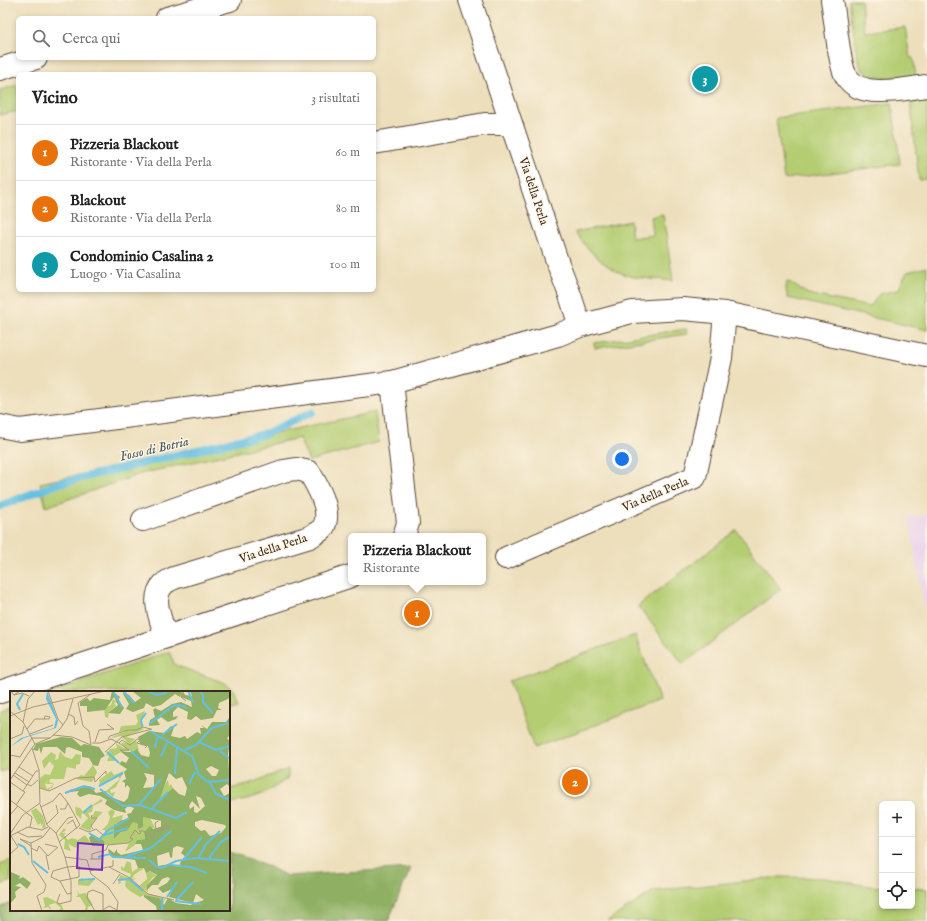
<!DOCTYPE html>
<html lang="it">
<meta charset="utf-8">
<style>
:root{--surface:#fff;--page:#f6f6f6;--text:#222;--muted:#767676;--line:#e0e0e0;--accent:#d93025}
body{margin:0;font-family:"IM FELL English",serif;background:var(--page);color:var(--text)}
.controls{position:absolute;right:12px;bottom:12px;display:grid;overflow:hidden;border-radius:6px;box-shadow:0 2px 6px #0003}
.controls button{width:36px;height:36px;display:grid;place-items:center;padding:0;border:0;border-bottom:1px solid var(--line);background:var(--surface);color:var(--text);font:20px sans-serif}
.you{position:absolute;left:622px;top:459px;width:14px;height:14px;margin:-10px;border:3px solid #fff;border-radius:50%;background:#1a73e8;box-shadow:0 0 0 6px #1a73e833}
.badge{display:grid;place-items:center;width:26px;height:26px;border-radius:50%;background:var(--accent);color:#fff;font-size:13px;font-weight:700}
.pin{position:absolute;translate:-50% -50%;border:2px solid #fff;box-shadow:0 1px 4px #0006}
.popup{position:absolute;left:348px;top:533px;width:138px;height:52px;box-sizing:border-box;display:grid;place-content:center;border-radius:6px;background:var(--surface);filter:drop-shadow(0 1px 3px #0005);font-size:13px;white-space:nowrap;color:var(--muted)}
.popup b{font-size:15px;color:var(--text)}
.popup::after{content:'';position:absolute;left:50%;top:100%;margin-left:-8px;border:8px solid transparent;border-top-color:var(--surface)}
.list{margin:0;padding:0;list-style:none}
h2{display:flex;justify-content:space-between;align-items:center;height:52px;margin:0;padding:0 16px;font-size:17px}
h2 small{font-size:13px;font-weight:400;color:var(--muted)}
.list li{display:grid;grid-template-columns:26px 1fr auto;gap:12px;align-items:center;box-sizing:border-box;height:56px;padding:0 16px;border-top:1px solid var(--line)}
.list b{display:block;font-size:15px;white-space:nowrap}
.list p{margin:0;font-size:13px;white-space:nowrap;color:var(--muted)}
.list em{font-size:13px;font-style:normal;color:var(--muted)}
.icon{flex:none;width:22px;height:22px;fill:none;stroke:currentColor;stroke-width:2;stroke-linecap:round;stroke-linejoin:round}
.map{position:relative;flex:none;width:927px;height:921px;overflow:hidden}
.search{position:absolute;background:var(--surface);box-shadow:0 2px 6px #0003;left:16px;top:16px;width:360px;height:44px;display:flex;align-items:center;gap:10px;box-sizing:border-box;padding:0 14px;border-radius:6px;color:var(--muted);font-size:15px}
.panel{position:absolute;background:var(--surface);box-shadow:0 2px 6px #0003;left:16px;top:72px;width:360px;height:220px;border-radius:6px}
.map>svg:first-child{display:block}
</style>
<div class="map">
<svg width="927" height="921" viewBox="0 0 927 921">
<rect width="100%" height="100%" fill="#fcf5e5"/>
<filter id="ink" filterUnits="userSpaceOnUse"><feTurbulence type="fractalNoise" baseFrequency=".025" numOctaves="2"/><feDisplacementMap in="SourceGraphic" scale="8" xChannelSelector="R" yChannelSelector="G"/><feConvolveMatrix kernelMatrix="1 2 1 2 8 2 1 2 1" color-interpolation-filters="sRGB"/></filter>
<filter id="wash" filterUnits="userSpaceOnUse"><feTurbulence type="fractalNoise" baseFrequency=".012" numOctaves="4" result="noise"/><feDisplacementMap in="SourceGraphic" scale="16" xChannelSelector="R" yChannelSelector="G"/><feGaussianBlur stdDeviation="0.9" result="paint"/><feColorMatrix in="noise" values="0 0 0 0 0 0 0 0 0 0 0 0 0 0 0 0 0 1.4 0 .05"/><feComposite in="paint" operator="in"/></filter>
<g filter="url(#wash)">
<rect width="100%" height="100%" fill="#eddfbc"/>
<path fill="#ead1ec" d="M927 515V621L908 517Z"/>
<path fill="#b4cd72" stroke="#787c48" d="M849 0H861L865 32 905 27 910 58H913L916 76 882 78 869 75 861 69 856 50Z
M18 85V111L0 115V90Z
M927 99V179L919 180 910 101Z
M892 103 900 164 784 179 776 118Z
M663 214 673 281C659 279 638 279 626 275 603 267 589 251 575 232L630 221 632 238 653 235 651 217Z
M927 267V330L788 298 786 289 787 281 808 294 870 307 879 294 898 290 907 272Z
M686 329 687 334 595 348 594 343Z
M375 412 379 442 309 461 299 438 140 474 46 507 40 483Z
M736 530 781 589 683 664 638 606Z
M635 635 660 701 534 748 509 681Z
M169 652 175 665 225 683 234 691 239 702 229 705V692H52Z
M11 706V768L0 772V710Z
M288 769V778L264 794 247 800 229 803V789L243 786Z
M11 860V881L0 885V864Z
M780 877 826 878 868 886 882 887V906H912V888L927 889V921H607L654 891Z"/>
<path fill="#8fb064" stroke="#656d41" d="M229 852 262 863 287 876 411 868 388 921H0V908L11 903V910H229Z"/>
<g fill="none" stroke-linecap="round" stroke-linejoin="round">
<path stroke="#64bfe2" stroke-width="8" d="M0 506 60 483 265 434 312 412"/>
</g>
</g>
<g filter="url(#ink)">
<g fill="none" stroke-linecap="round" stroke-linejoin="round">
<g stroke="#564536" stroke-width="24">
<path id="minor" d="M470 0 557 261 570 295 580 326 632 312 683 309 725 313 927 356
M832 0C835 16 839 65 846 76 853 87 865 91 878 91 894 92 911 88 927 86
M167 18 230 0
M0 69 36 58
M374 143 485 124H511
M392 382 408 523 404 536
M0 426 20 430 140 415 392 382 558 335 580 326
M143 520 283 471 296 469 309 472C317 485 333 512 323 528 321 531 314 534 310 537L174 578C170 580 165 582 163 585 150 598 162 622 166 637
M506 558 695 477 721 358 725 313
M0 692 351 576"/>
</g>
<use href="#minor" stroke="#fff" stroke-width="22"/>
</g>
</g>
<g text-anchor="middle" stroke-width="3" stroke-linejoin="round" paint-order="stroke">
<g font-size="12" fill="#3b2a1e" stroke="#fcf5e5">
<text transform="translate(534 191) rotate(72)" y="4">Via della Perla</text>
<text transform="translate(655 494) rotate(-23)" y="4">Via della Perla</text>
<text transform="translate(273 548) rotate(-18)" y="4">Via della Perla</text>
</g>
<g font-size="13" font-style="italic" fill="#475759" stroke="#fcf5e5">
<text transform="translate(154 448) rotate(-13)" y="5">Fosso di Botria</text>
</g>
</g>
<g transform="translate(10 691)">
<rect width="220" height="220" fill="#eddfbc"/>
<path d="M103 8 107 11 104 12 106 15 99 21 98 27 95 26 94 17 101 14ZM135 20 131 31 134 35 131 37 134 38 116 46 125 48 119 53 111 45 100 47 116 40 109 41 111 35 126 34 128 30 126 24ZM126 49 129 59 111 61 104 65 108 70H97L99 65 96 64 100 58 107 57 106 52 115 58 111 51 119 53ZM50 60 55 66 62 68 66 63 71 64 70 73 66 74V78L57 76 54 88H40L39 91 44 93 41 98V96L39 99 30 97V92L35 93 37 98 42 95 43 93H36L38 89 35 93 30 92V87L35 83 40 84 44 75 40 71 44 68 39 71 34 78 32 70 41 61 46 64 45 69 48 68ZM83 74 87 81 82 91 66 88 71 84 74 85ZM101 80 104 84 114 80 106 96 100 99 101 102 105 101 103 106 96 100 110 88 108 85 103 86 90 94 89 89ZM158 89 159 95 161 93 163 97 150 107 149 102ZM91 108 93 110 83 115 82 121 78 122 81 128 85 120 93 121 83 131 80 140 70 136 78 127 72 121 71 128 66 123 65 116 70 117 73 121ZM26 117 33 125 36 136 32 138 33 133 31 135V132L28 134 21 120ZM102 118 105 121 102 127 113 124 111 131 105 133 104 148 111 141 117 140 123 131 128 133V137L133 136V126L140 127 145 137 137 138 134 141 135 148 127 149 125 154 115 161 119 152 95 154 94 150 88 148 95 142V139H92L98 133 100 126 98 121ZM54 137 56 139 52 142H56L54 144 58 149 62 147 68 149 75 144 81 152 68 153 66 157 58 153 61 160 54 158 55 149 49 144ZM117 170 121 172 122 181 128 177H134L124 184 122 188 127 187 123 189 119 187 121 183 111 179V175L114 177ZM140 180 147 185 143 186 137 194 138 201 129 195 137 188 136 182ZM110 184 119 187 137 202 155 208 153 214 148 207 134 204 130 206 120 200 115 195 116 188 110 189 111 192 108 193ZM73 187 74 190 85 188 79 195 68 194V189ZM67 199 69 203 76 202 83 214 78 216 77 220H74L76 216 70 206H66L68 204ZM37 206 51 213 54 220H48L51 217 45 212 39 214 42 220 38 216 33 217 35 215 33 207Z" fill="#b4cd72"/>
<path d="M102 0 110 6 108 9 114 17 110 23 98 22 108 14 104 6 95 19 77 21V15H70V11L77 7 80 10 84 7 100 9ZM122 0H172L170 6 165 3 151 14 143 16 136 12 134 17 123 21 116 18 119 13 113 3 114 1 119 4 125 11 131 7ZM173 0 175 4 182 5 180 0H220V7L209 12 208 17 212 19H207L203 27 191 29 186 25 181 29 177 28 178 21 168 16 163 21V26L168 25 166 28 158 31 151 26 147 29 150 34 139 35 140 29 145 26 143 19 145 17 151 20 162 13 171 11 182 16 181 10 171 6ZM219 27 220 44 217 47 220 51 218 63 220 96 217 93 210 98 214 105 220 102V220H147L146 215 134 206V204L149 207 154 214 158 207 166 212 180 214 194 209 186 203 183 212 159 206 162 198 153 202 148 197 157 192 160 188 158 186 152 188 148 194H142L137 199V194L147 184 140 180 136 182 134 177H128L125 169 100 165 98 159 99 158 104 162 107 158V161L111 164 133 159 131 153H125L127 149 135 148 134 141 140 135 143 138 151 136V130L133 126V136L128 138V133L123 131 117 140 111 141 104 148V134L112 129 119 128 117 123 121 122 124 117 118 115 115 118 116 122 104 119 95 113 97 109 90 105 79 103 70 106 67 103 69 100 60 101 59 99 80 95 86 102 96 100 98 105 114 111 118 107 120 97 117 94 115 97V92L112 90 116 88 114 81 117 78 109 73 112 70 116 72 119 67 111 61H122L127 58 131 64 139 66 140 62 138 55 130 53 128 46 139 40 154 42 161 35 164 36 161 45 170 47 175 45 177 48 187 41 191 43 190 37H194L191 34 197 38 202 31H216ZM201 75 209 79 206 85H202L196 78ZM134 82 144 84V96L133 97 137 88ZM159 82 166 88 172 86 177 97 175 105 169 103 163 97 150 107ZM186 105 191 107 195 115 187 122 184 121V115L180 118 179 115 182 110 190 118ZM192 129 215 134 216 136 211 142 200 145 195 139 191 140 185 135V131ZM167 155 174 157 171 162 176 166 171 170 169 176 160 173 148 175 147 165 159 161 160 166 162 167 163 157ZM51 46 62 47 71 55 74 53 89 56 95 65 91 67 88 75 83 74 79 67 72 66V61L59 56 56 57 55 63 47 56H33L31 63 29 56 28 60 23 59 26 53ZM82 143 94 150 95 154 82 155 79 147ZM1 181 10 185 9 188 13 186 21 192 17 198 10 192 5 195 11 196 5 201 6 206 0 213Z" fill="#8fb064" fill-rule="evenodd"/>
<path d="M37 0 48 30 46 37 14 47 0 56 11 47 44 37 46 28 36 8Z" fill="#64bfe2"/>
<path fill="none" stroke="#64bfe2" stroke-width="2" d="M103 0 112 16M113 0 124 12M138 0 146 4 157 2M178 0 183 11M190 0 193 4V11L203 22M10 19 7 13 13 3M139 33 163 15 170 14 177 17M132 35 131 29 136 22M140 40 182 65 189 84 200 92 206 103 220 109M152 44 167 33M189 51 206 59 220 55M145 57 148 44M175 59 186 54 202 37 218 32M121 60 139 77M210 60 220 68M97 61 109 72M151 65 157 52M165 83 167 56M199 91 220 89M179 93 185 81M89 95 113 82M90 98 113 115 130 114 166 127 177 121M55 102 74 95 85 98M129 114 151 88M142 117 158 101M73 122 82 114M79 142 89 149 97 140 119 127M94 144 118 137M8 153 14 156 19 164M117 165 141 157 161 140M88 166 100 163 103 166 136 167M189 166 196 153 210 140M199 167 210 152 220 145M139 169 147 176 152 177 166 170 185 167 220 170M173 169 192 146M23 170 38 182M161 174 180 176 197 182M69 189 85 188M108 189 119 188 133 200M157 206 167 191M166 209 183 191M165 210 191 213M152 220V207"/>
<path fill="none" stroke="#a6977d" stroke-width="1" d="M1 0 4 4 10 0M38 0 48 28 53 34M172 0 171 6 176 10M4 4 12 2 19 5M0 20 13 31M58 23 64 26 65 34 68 30M0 25 23 16 95 0M17 38 25 28H39L40 26 35 25 34 28M20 43 43 34M43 44 62 46 81 54 79 40 73 35 68 12 81 3M0 48 12 43 14 35M98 48 100 45 118 39H126L133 36 141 38M85 51 89 39 104 38 97 33M82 52H90L101 48 109 52 112 49 120 54 127 48 130 49 127 52 137 55 135 57M109 52 119 59H110L117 63M25 53 13 31 18 8 25 0M95 61 112 46 142 38M0 64 10 66 22 47H40M9 76 23 85M5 82 19 91M3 84 17 94M0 89 22 57M0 91 13 100M17 93 21 95 28 89M30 97 39 100 66 87 84 86 85 91 96 80V83M13 100 26 80H29M0 109 22 126 20 136M30 113 37 134 46 142 55 166 61 190V210L49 213 47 211 50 203M6 114 15 101 13 100M31 116 43 110 50 102 58 112 55 118H50M0 124 8 115M82 124 81 127H87L81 135 83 138M37 133 48 122 46 114M57 133 63 129 67 138M69 137 79 141 86 138 93 144M7 141 18 146 32 145M46 142 58 127 63 126M0 143 13 124 30 112 29 79 22 57 25 53 40 47 50 38 57 28 63 8M0 145 18 136 32 139 38 136M49 151 70 134 58 112M21 152 10 148 21 155M35 153 47 156M21 157 27 160 29 155 38 165 48 156M0 163 8 156 1 145M36 164 39 179M55 166 77 169 81 183 98 196 108 211 107 219 99 215 93 219V203L83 199 78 201 77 207 85 220M80 168H93M82 168V163L96 159 98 154 118 152 123 148 120 147 125 139 129 143 131 142 129 140H134L143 148 145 141 160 136 157 134 146 138 145 132 148 130M57 176 43 180 41 186 50 190 57 203 62 202M99 176 120 187 138 203 164 209M79 180 103 175V169M50 190 69 186V175L57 176M103 193 110 183M32 220 27 205 34 201 36 194 22 172 21 152 33 146 40 137"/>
<path fill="#7b2cbf" fill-opacity="0.15" stroke="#7b2cbf" stroke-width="2" d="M68 152 93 154 92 179 67 177Z"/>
<rect width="220" height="220" fill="none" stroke="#3b2a1e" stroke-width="2"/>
</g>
</svg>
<div class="controls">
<button>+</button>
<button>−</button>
<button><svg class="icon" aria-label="locate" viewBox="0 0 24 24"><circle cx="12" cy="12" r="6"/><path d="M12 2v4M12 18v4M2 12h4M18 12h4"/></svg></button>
</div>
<div class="you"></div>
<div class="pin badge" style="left:417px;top:613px;background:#e8710a">1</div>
<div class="popup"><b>Pizzeria Blackout</b>Ristorante</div>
<div class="pin badge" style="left:575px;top:782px;background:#e8710a">2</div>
<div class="pin badge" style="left:705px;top:79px;background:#0f9aa8">3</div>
<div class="search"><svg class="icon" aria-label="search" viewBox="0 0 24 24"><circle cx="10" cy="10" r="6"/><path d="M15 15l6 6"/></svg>Cerca qui</div>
<section class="panel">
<h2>Vicino<small>3 risultati</small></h2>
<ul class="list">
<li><span class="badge" style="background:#e8710a">1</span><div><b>Pizzeria Blackout</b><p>Ristorante · Via della Perla</p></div><em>60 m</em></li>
<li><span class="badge" style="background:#e8710a">2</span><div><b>Blackout</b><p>Ristorante · Via della Perla</p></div><em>80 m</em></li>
<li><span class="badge" style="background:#0f9aa8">3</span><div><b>Condominio Casalina 2</b><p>Luogo · Via Casalina</p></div><em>100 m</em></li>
</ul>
</section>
</div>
